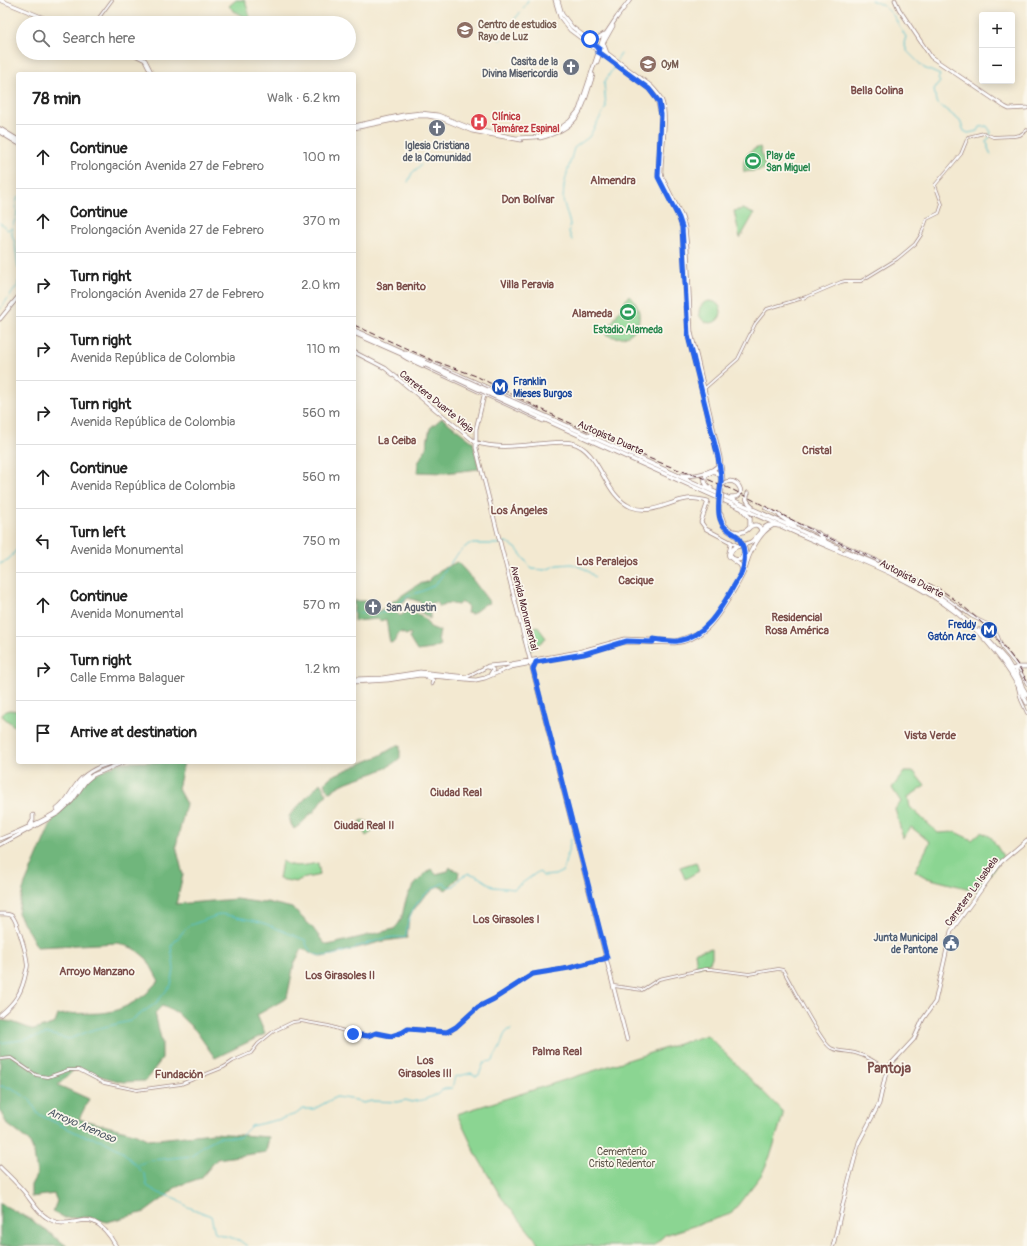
<!DOCTYPE html>
<meta charset="utf-8">
<style>
:root{--surface:#fff;--page:#f6f6f6;--text:#222;--muted:#767676;--line:#e0e0e0}
body{margin:0;font-family:Pangolin,sans-serif;background:var(--page);color:var(--text)}
.controls{position:absolute;right:12px;top:12px;display:grid;overflow:hidden;border-radius:4px;box-shadow:0 2px 10px #0003}
.controls button{width:36px;height:36px;display:grid;place-items:center;padding:0;border:0;border-bottom:1px solid var(--line);background:var(--surface);color:var(--text);font:20px sans-serif}
.stop{position:absolute;width:12px;height:12px;margin:-9px;border:3px solid #2563eb;border-radius:50%;background:#fff}
.stop.end{background:#2563eb;border-color:#fff;box-shadow:0 1px 4px #0008}
.list{margin:0;padding:0;list-style:none}
h2{display:flex;justify-content:space-between;align-items:center;height:52px;margin:0;padding:0 16px;font-size:17px}
h2 small{font-size:13px;font-weight:400;color:var(--muted)}
.list li{display:grid;grid-template-columns:26px 1fr auto;gap:12px;align-items:center;box-sizing:border-box;height:64px;padding:0 16px;border-top:1px solid var(--line)}
.list b{display:block;font-size:15px;white-space:nowrap}
.list p{margin:0;font-size:13px;white-space:nowrap;color:var(--muted)}
.list em{font-size:13px;font-style:normal;color:var(--muted)}
.icon{flex:none;width:22px;height:22px;fill:none;stroke:currentColor;stroke-width:2;stroke-linecap:round;stroke-linejoin:round}
.map{position:relative;flex:none;width:1027px;height:1246px;overflow:hidden}
.search{position:absolute;background:var(--surface);box-shadow:0 2px 10px #0003;left:16px;top:16px;width:340px;height:44px;display:flex;align-items:center;gap:10px;box-sizing:border-box;padding:0 14px;border-radius:22px;color:var(--muted);font-size:15px}
.panel{position:absolute;background:var(--surface);box-shadow:0 2px 10px #0003;left:16px;top:72px;width:340px;height:692px;border-radius:4px}
.map>svg:first-child{display:block}
</style>
<div class="map">
<svg width="1027" height="1246" viewBox="0 0 1027 1246">
<rect width="100%" height="100%" fill="#fbf7ec"/>
<filter id="ink" filterUnits="userSpaceOnUse"><feTurbulence type="fractalNoise" baseFrequency=".025" numOctaves="2"/><feDisplacementMap in="SourceGraphic" scale="8" xChannelSelector="R" yChannelSelector="G"/><feConvolveMatrix kernelMatrix="1 2 1 2 8 2 1 2 1" color-interpolation-filters="sRGB"/></filter>
<filter id="wash" filterUnits="userSpaceOnUse"><feTurbulence type="fractalNoise" baseFrequency=".012" numOctaves="4" result="noise"/><feDisplacementMap in="SourceGraphic" scale="16" xChannelSelector="R" yChannelSelector="G"/><feGaussianBlur stdDeviation="0.9" result="paint"/><feColorMatrix in="noise" values="0 0 0 0 0 0 0 0 0 0 0 0 0 0 0 0 0 1.4 0 .05"/><feComposite in="paint" operator="in"/></filter>
<g filter="url(#wash)">
<rect width="100%" height="100%" fill="#f3e9d1"/>
<path fill="#8bd592" stroke="#6a7a5e" d="M236 0H245L250 18C241 16 235 13 229 6Z
M760 147 765 168 762 170 744 172C742 158 747 151 760 147Z
M743 209 754 214 740 238 734 211Z
M629 295C652 316 633 348 605 334Z
M699 312a11 11 0 1 1 22 0a11 11 0 1 1-22 0Z
M537 626 546 638 530 651 525 634Z
M10 710 18 711V726H14L2 716 4 712Z
M904 772H914L925 786 908 797 910 807 938 833 955 832 972 840 981 832 991 837 1003 856 978 891 927 878 915 871 930 842 911 827 903 838 895 809 901 802 892 788Z
M362 820 378 825 379 827 366 836 360 822Z
M282 861C294 869 305 865 318 863L320 875 301 879 296 882 279 879Z
M696 862 699 871 685 879 680 867Z
M712 948V957L710 962 697 967 695 952Z
M707 1035 782 1111 783 1115 771 1154 762 1174 731 1214 665 1235 653 1246H541L501 1197 477 1156 457 1114Z"/>
<path fill="#70b67c" stroke="#5d6a54" d="M442 418 473 442 479 469 445 473 417 472 418 463 426 448 430 428Z
M457 562C470 574 479 589 490 603L485 604 472 614 467 613 468 608 466 605 461 602 458 605 448 603 440 607 437 602 431 603 428 609 430 614V619L418 610 421 602 408 598 397 607 396 612 400 616 410 610 425 619 430 627 440 631 438 640 441 645 432 649 417 651 409 638 411 635 410 633 406 635 401 632 398 634 394 642 390 643 386 619 381 621 378 619 354 621V601H370L369 609 377 610 378 611 388 607 392 602 419 584 427 582 440 570Z
M398 745H400V758C381 777 350 775 330 792H329L325 784 328 779 332 776 379 756Z
M121 762H184L178 789 186 804 176 846 183 875 176 904 236 899 263 903 267 902 292 908 312 927 324 943 328 945 394 929C405 919 402 907 408 895 412 886 421 878 428 871L431 869 436 874 448 871 450 867 452 869 459 871 458 878 446 890 438 886 422 899 409 916 407 938 384 941 322 957 302 949 294 964 287 998 257 1015 265 1034 215 1058 196 1031 176 1012 162 1006 155 1013 162 1043V1059L145 1081 123 1082 96 1075 76 1068 58 1085 89 1099 79 1119 134 1133 149 1140 213 1133 269 1137 266 1152 217 1159 201 1178 177 1186 164 1198 145 1212 107 1222 88 1217 65 1218 53 1211 57 1201 54 1194 31 1197V1185L37 1174 34 1153 29 1141 7 1124 0 1111V1020L12 1022 34 1030 55 1023 58 1015C78 1011 103 1017 122 1008 130 1005 139 999 146 994 151 989 153 985 159 981L147 959 135 949 118 943 37 947 18 913 20 901 25 884 53 819 84 779Z
M320 783 327 794 312 814 310 812 311 814 300 825 294 829 291 824 289 816Z
M0 1203 33 1221 67 1246H0Z"/>
<g fill="none" stroke-linecap="round" stroke-linejoin="round">
<path stroke="#55c1cf" stroke-width="1" d="M871 0 884 6 893 15 906 37 904 43 907 51 924 68 940 75 938 79 940 82 934 89 936 102 960 121 964 131 968 133 978 131 980 127 987 126 991 132 989 138 986 142 988 145V148L991 155
M523 9 528 0
M500 40 508 27 520 13
M617 60 621 54
M408 182 412 173 421 165
M18 196 16 204 17 214 12 228V235L15 243 18 268
M0 223 8 230 12 228
M572 240 569 232 570 224 563 200 564 186 567 173 574 148 589 137 606 107 604 83 615 65
M0 309 18 285V282
M464 548 469 544H497L506 542 516 548 532 569 545 570 558 565 572 564 585 569 595 577
M0 564 9 559 18 548
M354 612 368 614 387 612 410 595 423 591 436 584 454 558 462 550
M0 1043 22 1040 48 1034 69 1039 95 1029 130 1021 156 1003 171 985 174 970 171 946 188 926 221 914 261 922 305 940C306 943 307 947 309 949 319 963 341 952 354 949L356 947C372 943 389 934 405 938 408 931 406 925 409 919 415 901 427 891 443 883L449 887 454 886 461 877 469 873 477 876 494 887 514 889 539 871 543 876 555 875 563 871 571 839 579 835
M0 1086 12 1088 30 1100 38 1114 81 1135 102 1140 122 1151 145 1175 147 1186 159 1193 177 1199 188 1207 211 1216 215 1233 239 1240 247 1246
M137 1165 151 1160 192 1156 202 1146 219 1137H240L251 1126 281 1119 296 1114 303 1109H314L336 1097 356 1100 363 1103 372 1101 398 1102 406 1100 411 1102C417 1100 423 1101 428 1098 432 1097 434 1095 438 1094L443 1089 452 1088 455 1077 471 1073 476 1076 479 1075 484 1062 493 1061C494 1056 497 1053 499 1049 503 1042 502 1032 511 1029"/>
</g>
</g>
<g filter="url(#ink)">
<g fill="none" stroke-linecap="round" stroke-linejoin="round">
<g stroke="#9e847e" stroke-width="3.5">
<path id="minor" d="M95 23 112 0
M705 388 738 359 755 324 767 309 806 297 841 282 845 281H861L897 259 915 244 921 235 927 219 939 213 942 204 935 185 961 154 968 137 984 133 993 137 1014 136 1020 135 1027 130
M765 508 781 516
M789 520 912 576 945 597 971 616 987 624 996 632 1003 649 1018 667 1027 684
M1018 688 1021 700 1027 713
M614 986 642 990 659 979 705 969H711L749 974 778 969 783 970C791 983 821 1043 831 1048 838 1052 847 1051 855 1053 866 1056 878 1063 887 1070
M0 1059 11 1058 36 1075 48 1077 68 1070H79L104 1083 137 1090 181 1084 224 1067 233 1061 251 1053 258 1044 274 1031 293 1022 301 1021 312 1023 329 1026 353 1034 368 1036 376 1033 391 1036 403 1033 408 1029 428 1030 441 1032 451 1031 456 1027 478 1007 494 999 533 974 569 968 606 958"/>
</g>
<g stroke="#9e847e" stroke-width="4.5">
<path id="major" d="M0 0 56 23
M555 0 560 17 570 30 649 89 657 99 661 115 658 174 679 218 682 227 688 336 718 457 721 477 720 489
M558 0 562 14 572 27 651 86C655 90 660 95 662 101 668 117 661 153 661 172L662 177 682 217 685 227 687 247 691 332 720 457 723 479
M895 0 899 9 931 57 1005 107 1009 109 1027 108
M587 38 596 39 604 34
M603 42 607 53
M131 53 145 60 152 74
M597 62 604 42 613 26
M354 126 403 115 421 113 438 115 473 129 516 138 536 137 559 129 570 121 579 110 603 38 617 17 630 0
M354 128 414 116H428L443 119 472 131 521 140
M540 138C580 128 582 110 593 75
M0 319 18 297
M354 352 385 368 475 442C498 450 524 445 548 443 556 443 565 441 572 443 601 450 603 495 631 507 653 515 667 502 687 499 694 497 702 500 708 501L701 522 706 529 738 546
M405 352 460 375 537 410
M403 356 408 359 543 421
M486 387 476 429V448L627 1040
M719 503C719 512 719 524 727 530 732 534 737 536 741 542
M721 514 725 525 734 532
M731 542C730 559 722 552 740 565L742 570 741 574
M488 667 491 668 493 670 490 675
M1018 667 1016 670 1022 685
M1012 669 1018 667H1027
M427 677 433 680 432 684
M354 679 382 678 420 672 467 677 488 666 511 664 578 652 625 639 676 641 698 633
M354 682 388 680 420 675 476 680 485 678 511 667 590 652 624 642 675 643C686 642 698 636 706 629 716 621 745 576 747 563 748 558 746 553 745 548
M57 809C66 803 70 793 76 785 85 772 99 766 114 762
M30 825 33 820V815
M0 839C16 833 53 817 64 806 74 797 78 784 88 776
M0 845 59 813 72 801 86 781 93 775 124 762
M0 914C4 914 9 913 12 916 17 921 27 955 27 963 28 965 27 969 26 972 22 992 16 1002 0 1015
M0 1167C9 1176 18 1184 26 1194 32 1202 38 1212 46 1217 74 1237 88 1197 116 1246
M833 1246 846 1191 859 1142 879 1104 885 1077 889 1066 914 1039 923 1019 935 1002 951 931 1001 862 1027 840"/>
</g>
<g stroke="#9e847e" stroke-width="5">
<path id="highway" d="M0 129 18 140
M0 132 18 143
M354 330 425 362
M354 333 424 364
M541 414 837 547
M539 417C626 457 714 496 801 535 854 558 911 577 957 613 987 637 1011 669 1027 703
M591 437 593 430
M682 475C692 477 714 473 719 464
M723 484C737 473 750 499 731 497
M711 488C706 486 703 481 706 475L714 471 717 473 721 477
M748 493C745 499 747 502 752 506
M780 516 795 526
M750 527C754 524 760 524 761 531
M733 531C740 533 745 533 750 527V518L743 510
M818 533 825 541
M846 551C886 568 929 585 961 614
M744 553 741 559 737 560 732 558 730 554C732 545 743 546 751 542 757 538 760 530 767 526 771 524 775 525 779 526
M747 562C750 551 761 531 772 526
M979 630 1006 660 1027 695"/>
</g>
<use href="#minor" stroke="#fff" stroke-width="2"/>
<use href="#major" stroke="#fff" stroke-width="3"/>
<use href="#highway" stroke="#fff" stroke-width="3.5"/>
<path stroke="#4a1f2b" stroke-width="1" stroke-dasharray="6 3" stroke-linecap="butt" d="M354 325 432 360 476 376 559 418 651 459 679 470 707 479 733 490 755 501 816 532 936 587C967 605 1013 649 1027 682"/>
<g stroke="#9e847e" stroke-width="4.5" stroke-linecap="butt">
<path id="major-bridge" d="M719 503 720 489
M721 504 722 489
M741 542 743 549"/>
</g>
<g stroke="#9e847e" stroke-width="5" stroke-linecap="butt">
<path id="highway-bridge" d="M425 362 541 414
M424 364 539 417"/>
</g>
<use href="#major-bridge" stroke="#fff" stroke-width="3"/>
<use href="#highway-bridge" stroke="#fff" stroke-width="3.5"/>
</g>
</g>
<g fill="none" stroke-linecap="round" stroke-linejoin="round" filter="url(#ink)">
<path stroke="#2563eb" stroke-width="5" d="M353 1034 368 1036 376 1033 391 1036 403 1032 408 1029 447 1032 456 1027 478 1007 494 999 533 974 569 968 607 958 533 669 536 662 584 654 627 641 653 642V639C661 640 670 642 678 641 711 635 725 599 741 574 746 563 746 546 737 536 730 530 723 529 720 519 716 507 721 491 721 479 721 472 719 464 718 457L688 336 682 227 679 218 658 177 661 115 659 102 649 89 600 53 598 52 599 48 585 38 590 39"/>
</g>
<defs>
<g id="university-disc" transform="scale(0.9)"><circle r="9.5" fill="#8d6e63" stroke="#fbf7ec"/><path d="M0-5L7-2L0 1L-7-2ZM-4 1L0 2.5L4 1V4Q0 6-4 4Z" fill="#fff"/></g>
<g id="church-disc" transform="scale(0.9)"><circle r="9.5" fill="#6b7280" stroke="#fbf7ec"/><path d="M-1.2-6h2.4v3.5h3.3v2.4h-3.3V6h-2.4V-.1h-3.3v-2.4h3.3Z" fill="#fff"/></g>
<g id="hospital-disc" transform="scale(0.9)"><circle r="9.5" fill="#e0444e" stroke="#fbf7ec"/><path d="M-5-5h3v3.5h4V-5h3V5h-3V1.5h-4V5h-3Z" fill="#fff"/></g>
<g id="stadium-disc" transform="scale(0.9)"><circle r="9.5" fill="#2e9e5b" stroke="#fbf7ec"/><path d="M0-5a6.5 5 0 1 0 0 10a6.5 5 0 1 0 0-10ZM-3.5-1.8h7v3.6h-7Z" fill="#fff"/></g>
<g id="metro-disc" transform="scale(0.9)"><circle r="9.5" fill="#1a4fb4" stroke="#fbf7ec"/><path d="M-5.5 5V-5H-3L0 0L3-5H5.5V5H3V-.5L0 4L-3-.5V5Z" fill="#fff"/></g>
<g id="civic-disc" transform="scale(0.9)"><circle r="9.5" fill="#5c6f8a" stroke="#fbf7ec"/><path d="M-.6-6.5H3V-4.5H.6V-3L4-1V1h2V6H-6V1h2V-1L-.6-3ZM-1.2 2.5V6h2.4V2.5Z" fill="#fff"/></g>
</defs>
<g fill-rule="evenodd">
<use href="#university-disc" x="465" y="30"/>
<use href="#university-disc" x="648" y="64"/>
<use href="#church-disc" x="571" y="67"/>
<use href="#hospital-disc" x="479" y="122"/>
<use href="#church-disc" x="437" y="128"/>
<use href="#stadium-disc" x="753" y="161"/>
<use href="#stadium-disc" x="628" y="312"/>
<use href="#metro-disc" x="500" y="387"/>
<use href="#church-disc" x="373" y="607"/>
<use href="#metro-disc" x="989" y="630"/>
<use href="#civic-disc" x="951" y="943"/>
</g>
<g text-anchor="middle" stroke-width="3.5" stroke-linejoin="round" paint-order="stroke">
<g font-size="10" font-weight="bold" fill="#785e54" stroke="#fbf7ec" text-anchor="start">
<text x="478" y="28">Centro de estudios<tspan x="478" dy="12">Rayo de Luz</tspan></text>
<text x="661" y="68">OyM</text>
</g>
<g font-size="10" font-weight="bold" fill="#5b616d" stroke="#fbf7ec" text-anchor="end">
<text x="558" y="65">Casita de la<tspan x="558" dy="12">Divina Misericordia</tspan></text>
<text x="437" y="149" text-anchor="middle">Iglesia Cristiana<tspan x="437" dy="12">de la Comunidad</tspan></text>
<text x="386" y="611" text-anchor="start">San Agustin</text>
</g>
<g font-size="10" font-weight="bold" fill="#be3a42" stroke="#fbf7ec" text-anchor="start">
<text x="492" y="120">Clínica<tspan x="492" dy="12">Tamárez Espinal</tspan></text>
</g>
<g font-size="10" font-weight="bold" fill="#27864d" stroke="#fbf7ec" text-anchor="start">
<text x="766" y="159">Play de<tspan x="766" dy="12">San Miguel</tspan></text>
<text x="628" y="333" text-anchor="middle">Estadio Alameda</text>
</g>
<g font-size="10" font-weight="bold" fill="#164399" stroke="#fbf7ec" text-anchor="start">
<text x="513" y="385">Franklin<tspan x="513" dy="12">Mieses Burgos</tspan></text>
<text x="976" y="628" text-anchor="end">Freddy<tspan x="976" dy="12">Gatón Arce</tspan></text>
</g>
<g font-size="10" fill="#4a1f2b" stroke="#fbf7ec">
<text transform="translate(437 401) rotate(39)" y="4">Carretera Duarte Vieja</text>
<text transform="translate(611 437) rotate(24)" y="4">Autopista Duarte</text>
<text transform="translate(912 578) rotate(28)" y="4">Autopista Duarte</text>
<text transform="translate(525 608) rotate(76)" y="4">Avenida Monumental</text>
<text transform="translate(971 891) rotate(-54)" y="4">Carretera La Isabela</text>
</g>
<g font-size="10" font-weight="bold" fill="#4e5e75" stroke="#fbf7ec" text-anchor="end">
<text x="938" y="941">Junta Municipal<tspan x="938" dy="12">de Pantone</tspan></text>
</g>
<g font-size="10" fill="#5e564a" stroke="#fbf7ec">
<text x="622" y="1155">Cementerio<tspan x="622" dy="12">Cristo Redentor</tspan></text>
</g>
<g font-size="11" font-weight="bold" fill="#7b4e4a" stroke="#fbf7ec">
<text x="877" y="94">Bella Colina</text>
<text x="613" y="184">Almendra</text>
<text x="528" y="203">Don Bolívar</text>
<text x="527" y="288">Villa Peravia</text>
<text x="401" y="290">San Benito</text>
<text x="592" y="317">Alameda</text>
<text x="397" y="444">La Ceiba</text>
<text x="817" y="454">Cristal</text>
<text x="519" y="514">Los Ángeles</text>
<text x="607" y="565">Los Peralejos</text>
<text x="636" y="584">Cacique</text>
<text x="797" y="621">Residencial<tspan x="797" dy="13">Rosa América</tspan></text>
<text x="930" y="739">Vista Verde</text>
<text x="456" y="796">Ciudad Real</text>
<text x="364" y="829">Ciudad Real II</text>
<text x="506" y="923">Los Girasoles I</text>
<text x="97" y="975">Arroyo Manzano</text>
<text x="340" y="979">Los Girasoles II</text>
<text x="557" y="1055">Palma Real</text>
<text x="425" y="1064">Los<tspan x="425" dy="13">Girasoles III</tspan></text>
<text x="179" y="1078">Fundación</text>
</g>
<g font-size="11" font-style="italic" fill="#4e5864" stroke="#fbf7ec">
<text transform="translate(82 1125) rotate(23)" y="4">Arroyo Arenoso</text>
</g>
<g font-size="14" font-weight="bold" fill="#7b4e4a" stroke="#fbf7ec">
<text x="889" y="1073">Pantoja</text>
</g>
</g>
</svg>
<div class="controls">
<button>+</button>
<button>−</button>
</div>
<div class="stop" style="left:590px;top:39px"></div>
<div class="stop end" style="left:353px;top:1034px"></div>
<div class="search"><svg class="icon" aria-label="search" viewBox="0 0 24 24"><circle cx="10" cy="10" r="6"/><path d="M15 15l6 6"/></svg>Search here</div>
<section class="panel">
<h2>78 min<small>Walk · 6.2 km</small></h2>
<ul class="list">
<li><svg class="icon" aria-label="ahead" viewBox="0 0 24 24"><path d="M12 20V5M6 11l6-6 6 6"/></svg><div><b>Continue</b><p>Prolongación Avenida 27 de Febrero</p></div><em>100 m</em></li>
<li><svg class="icon" aria-label="ahead" viewBox="0 0 24 24"><path d="M12 20V5M6 11l6-6 6 6"/></svg><div><b>Continue</b><p>Prolongación Avenida 27 de Febrero</p></div><em>370 m</em></li>
<li><svg class="icon" aria-label="right" viewBox="0 0 24 24"><path d="M7 20v-9h11M14 6l5 5-5 5"/></svg><div><b>Turn right</b><p>Prolongación Avenida 27 de Febrero</p></div><em>2.0 km</em></li>
<li><svg class="icon" aria-label="right" viewBox="0 0 24 24"><path d="M7 20v-9h11M14 6l5 5-5 5"/></svg><div><b>Turn right</b><p>Avenida República de Colombia</p></div><em>110 m</em></li>
<li><svg class="icon" aria-label="right" viewBox="0 0 24 24"><path d="M7 20v-9h11M14 6l5 5-5 5"/></svg><div><b>Turn right</b><p>Avenida República de Colombia</p></div><em>560 m</em></li>
<li><svg class="icon" aria-label="ahead" viewBox="0 0 24 24"><path d="M12 20V5M6 11l6-6 6 6"/></svg><div><b>Continue</b><p>Avenida República de Colombia</p></div><em>560 m</em></li>
<li><svg class="icon" aria-label="left" viewBox="0 0 24 24"><path d="M17 20v-9H6M10 6l-5 5 5 5"/></svg><div><b>Turn left</b><p>Avenida Monumental</p></div><em>750 m</em></li>
<li><svg class="icon" aria-label="ahead" viewBox="0 0 24 24"><path d="M12 20V5M6 11l6-6 6 6"/></svg><div><b>Continue</b><p>Avenida Monumental</p></div><em>570 m</em></li>
<li><svg class="icon" aria-label="right" viewBox="0 0 24 24"><path d="M7 20v-9h11M14 6l5 5-5 5"/></svg><div><b>Turn right</b><p>Calle Emma Balaguer</p></div><em>1.2 km</em></li>
<li><svg class="icon" aria-label="arrive" viewBox="0 0 24 24"><path d="M6 21V4h12l-3 4 3 4H6"/></svg><div><b>Arrive at destination</b></div></li>
</ul>
</section>
</div>
